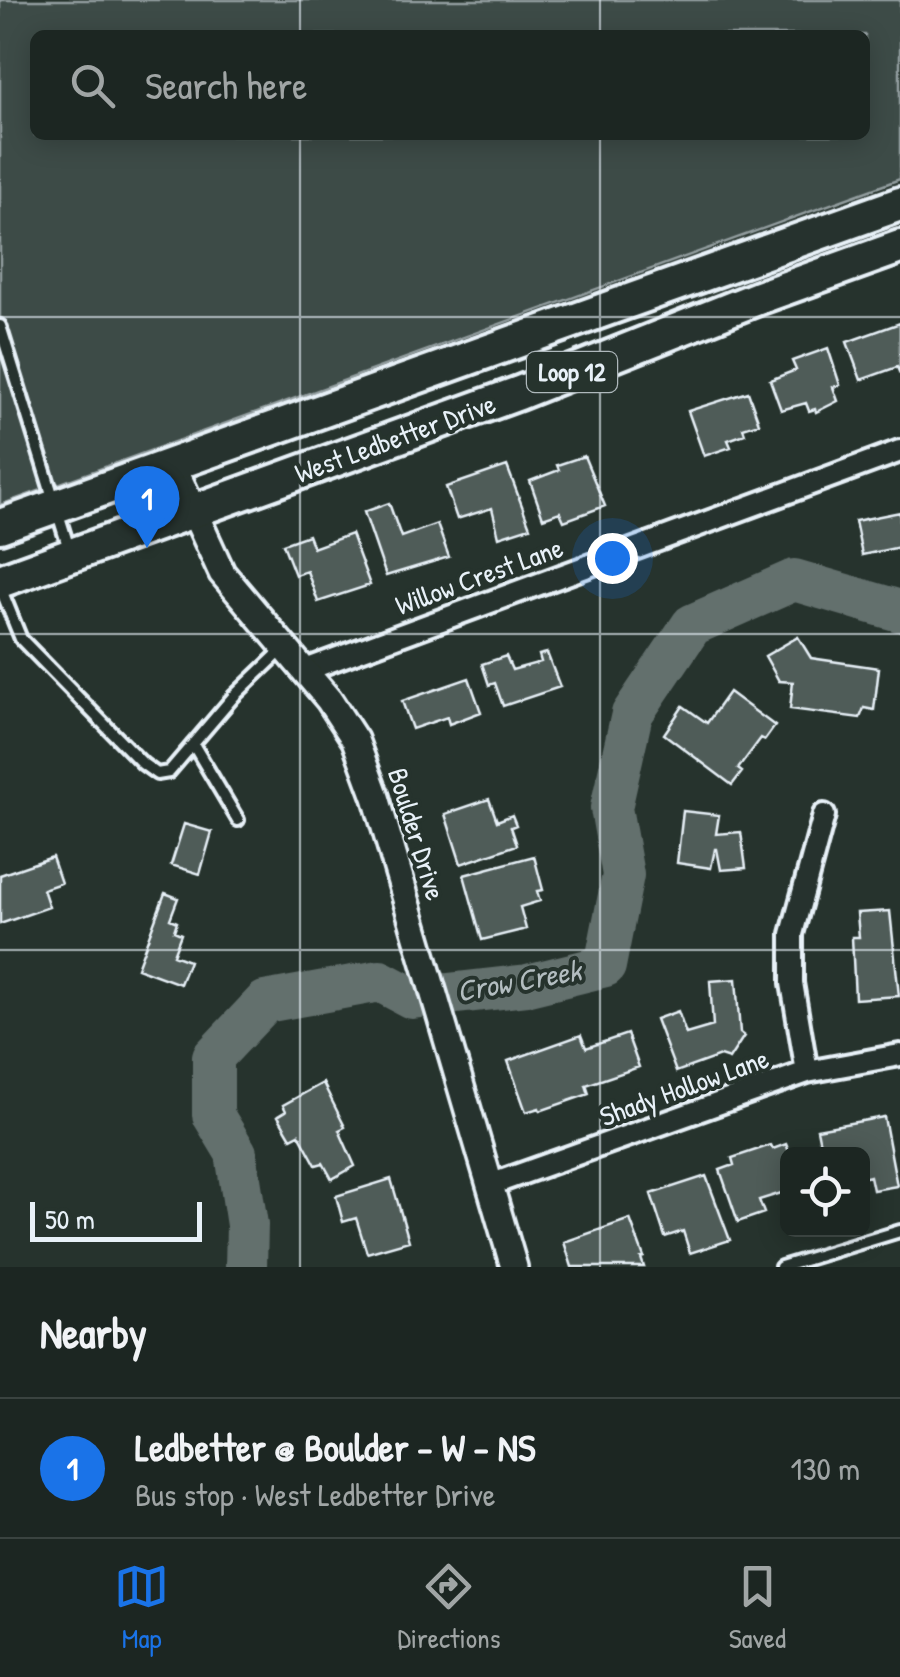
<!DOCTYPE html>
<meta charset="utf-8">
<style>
:root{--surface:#1c2622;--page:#252e2a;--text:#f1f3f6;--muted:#a0a5a5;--line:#3a4340;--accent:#1a73e8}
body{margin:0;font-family:"Patrick Hand",sans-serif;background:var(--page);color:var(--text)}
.controls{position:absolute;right:30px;bottom:30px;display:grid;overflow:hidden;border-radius:15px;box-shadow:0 5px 25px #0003}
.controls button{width:90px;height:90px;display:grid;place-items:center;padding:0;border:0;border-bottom:2px solid var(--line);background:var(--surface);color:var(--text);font:50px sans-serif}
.scale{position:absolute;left:30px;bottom:25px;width:172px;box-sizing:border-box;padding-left:10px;border:5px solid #e8f1f8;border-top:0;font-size:28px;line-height:35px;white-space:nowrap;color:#e8f1f8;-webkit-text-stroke:8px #26332d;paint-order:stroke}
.you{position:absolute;left:612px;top:558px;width:35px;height:35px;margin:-25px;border:8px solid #fff;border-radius:50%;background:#1a73e8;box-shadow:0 0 0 15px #1a73e833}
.badge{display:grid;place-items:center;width:65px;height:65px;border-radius:50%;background:var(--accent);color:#fff;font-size:32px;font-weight:700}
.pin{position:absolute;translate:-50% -82px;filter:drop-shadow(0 2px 5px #0008)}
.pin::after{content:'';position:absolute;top:52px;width:35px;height:30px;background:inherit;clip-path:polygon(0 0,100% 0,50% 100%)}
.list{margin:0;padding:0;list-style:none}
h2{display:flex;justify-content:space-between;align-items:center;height:130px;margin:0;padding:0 40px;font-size:42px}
h2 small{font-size:32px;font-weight:400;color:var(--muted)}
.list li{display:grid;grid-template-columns:65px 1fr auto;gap:30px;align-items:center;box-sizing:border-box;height:140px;padding:0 40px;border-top:2px solid var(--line)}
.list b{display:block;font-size:38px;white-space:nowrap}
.list p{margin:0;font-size:32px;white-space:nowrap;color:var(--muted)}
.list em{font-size:32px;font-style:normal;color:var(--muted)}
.icon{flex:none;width:55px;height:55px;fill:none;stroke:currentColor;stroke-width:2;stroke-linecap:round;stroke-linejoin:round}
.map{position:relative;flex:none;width:900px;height:1267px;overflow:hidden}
.search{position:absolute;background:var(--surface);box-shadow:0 5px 25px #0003;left:30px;right:30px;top:30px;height:110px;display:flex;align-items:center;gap:25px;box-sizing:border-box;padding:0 35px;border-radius:15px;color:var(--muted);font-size:38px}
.sheet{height:270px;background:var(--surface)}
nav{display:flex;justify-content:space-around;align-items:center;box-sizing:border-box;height:140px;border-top:2px solid var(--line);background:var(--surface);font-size:28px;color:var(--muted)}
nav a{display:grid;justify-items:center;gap:5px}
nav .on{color:var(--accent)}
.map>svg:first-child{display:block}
</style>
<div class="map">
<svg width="900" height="1267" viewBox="0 0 900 1267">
<rect width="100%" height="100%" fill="#26332d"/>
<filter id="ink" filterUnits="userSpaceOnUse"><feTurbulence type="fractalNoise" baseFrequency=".01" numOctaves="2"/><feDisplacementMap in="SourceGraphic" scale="20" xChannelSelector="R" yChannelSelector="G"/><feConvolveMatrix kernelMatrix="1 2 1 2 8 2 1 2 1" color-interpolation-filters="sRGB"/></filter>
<g filter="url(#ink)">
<path fill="#3e4b47" stroke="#939ea0" stroke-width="2.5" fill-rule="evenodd" d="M0 0H900V179L0 505ZM35 35H865V135H35Z"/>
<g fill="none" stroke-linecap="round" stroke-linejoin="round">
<path stroke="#636f6d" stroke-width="42" d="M246 1267 247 1225 236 1153 213 1115V1057L265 1002 380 981 412 998 528 985 605 966 623 875 611 808 632 714 692 625 794 580 900 611"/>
</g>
<path fill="#505c59" stroke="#e8f1f8" stroke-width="2.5" d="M900 323V374L897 367 861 380 847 342Z
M828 348 840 385 833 387 838 401 816 412 815 409 809 411 806 403 781 410 770 380 796 370 792 361Z
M748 392 759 423 743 428 745 434 728 440 731 447 704 456 688 411Z
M584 456 605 506 564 521 560 512 543 518 530 481 559 470 557 465Z
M507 466 530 527 499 537 492 508 457 519 446 487Z
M389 503 401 537 437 524 449 557 386 576 364 512Z
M900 512V547L862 555 855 521Z
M351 534 370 585 318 602 307 571 295 575 283 544 308 535 313 548Z
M798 637 811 658 879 668 874 710 864 708 860 718 790 709 793 682 779 681 765 656Z
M547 653 560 687 503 706 495 683 489 685 482 664 506 656 512 670 541 662 539 655Z
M469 678 481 712 449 724 447 717 412 729 402 701Z
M729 692 775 726 765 740 761 738 738 769 742 772 732 785 664 734 683 706 707 723Z
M489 799 497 821 512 815 516 825 511 827 517 845 461 864 445 814Z
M683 811 719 815 716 834 741 832 746 868 721 870 717 849H715L711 868 677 863Z
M184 824 212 832 200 874 171 865Z
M534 856 543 890 537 891 540 901 520 907 526 929 482 940 464 875Z
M52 857 61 883 43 889 49 907 0 924V875Z
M165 893 178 898 170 919 177 922 174 931 181 934 173 955 189 961 180 984 137 968Z
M890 911 899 996 855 999 852 937H859L857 913Z
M736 979 740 1033 744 1036 729 1059 720 1056 676 1072 656 1019 678 1011 686 1034 713 1026 710 981Z
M627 1034 639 1067 586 1085 589 1094 540 1111 539 1108 526 1112 508 1061 581 1035 586 1048Z
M323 1083 345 1127 339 1130 355 1166 332 1179 323 1163 316 1165 299 1134 291 1138 278 1116 286 1111 283 1105Z
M884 1117 897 1186 873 1190 870 1176 862 1178V1154H822L817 1129Z
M786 1144 790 1154 788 1191 759 1200 764 1213 738 1222 720 1170 734 1165 732 1158 771 1145 773 1149Z
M706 1176 730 1240 690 1253 683 1231 665 1237 651 1194Z
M391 1179 409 1241 367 1253 356 1218 343 1222 336 1196Z
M630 1219 644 1257 641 1258 644 1267H572L564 1242Z"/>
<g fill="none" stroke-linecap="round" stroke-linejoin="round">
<g stroke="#e8f1f8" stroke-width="18">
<path id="service" d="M0 326 69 549
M0 587 21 639 143 764 157 774 169 772 234 696 283 649
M193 744 238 820
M781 1267 900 1231"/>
</g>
<g stroke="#e8f1f8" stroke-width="28">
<path id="minor" d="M303 671 900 451
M807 1072 792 983V934L824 815
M490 1185 807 1072 900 1055"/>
</g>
<g stroke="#e8f1f8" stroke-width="32">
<path id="tertiary" d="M172 464 222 573 329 700 355 740 376 797 514 1267"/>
</g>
<g stroke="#e8f1f8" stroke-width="40">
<path id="primary" d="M0 526 900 204
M0 581 519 393 758 298 900 247"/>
</g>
<use href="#service" stroke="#26332d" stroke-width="10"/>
<use href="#minor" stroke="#26332d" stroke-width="20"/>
<use href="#tertiary" stroke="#26332d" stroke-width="25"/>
<use href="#primary" stroke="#26332d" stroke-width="32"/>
</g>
</g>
<path fill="none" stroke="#e8f1f8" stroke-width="2.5" stroke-opacity="0.55" d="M300 0V35M600 0V35M300 135V1267M600 135V1267M0 317H900M0 634H900M0 950H900"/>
<g text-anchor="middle" stroke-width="8" stroke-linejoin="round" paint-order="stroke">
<rect fill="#26332d" stroke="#aeb8bb" stroke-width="2.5" x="527" y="352" width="90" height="40" rx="8"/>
<g font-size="25" font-weight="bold" fill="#e8f1f8">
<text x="572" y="381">Loop 12</text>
</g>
<g font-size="28" fill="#e8f1f8" stroke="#26332d">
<text transform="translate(395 438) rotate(-20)" y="10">West Ledbetter Drive</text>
<text transform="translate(479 576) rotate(-20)" y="10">Willow Crest Lane</text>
<text transform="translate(417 834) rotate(73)" y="10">Boulder Drive</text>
<text transform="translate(684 1087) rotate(-20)" y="10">Shady Hollow Lane</text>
</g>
<g font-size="30" font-style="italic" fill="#b3bdc0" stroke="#26332d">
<text transform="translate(519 981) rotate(-10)" y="10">Crow Creek</text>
</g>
</g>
</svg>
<div class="controls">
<button><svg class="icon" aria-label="locate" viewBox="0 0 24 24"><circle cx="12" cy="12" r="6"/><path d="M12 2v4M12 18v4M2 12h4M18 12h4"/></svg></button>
</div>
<div class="scale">50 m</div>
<div class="you"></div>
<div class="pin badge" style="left:147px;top:548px">1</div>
<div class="search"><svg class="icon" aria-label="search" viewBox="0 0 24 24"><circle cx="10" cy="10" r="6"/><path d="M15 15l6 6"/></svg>Search here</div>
</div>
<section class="sheet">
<h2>Nearby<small></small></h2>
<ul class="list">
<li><span class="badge">1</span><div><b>Ledbetter @ Boulder - W - NS</b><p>Bus stop · West Ledbetter Drive</p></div><em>130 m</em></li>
</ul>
</section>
<nav>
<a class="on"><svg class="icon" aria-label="map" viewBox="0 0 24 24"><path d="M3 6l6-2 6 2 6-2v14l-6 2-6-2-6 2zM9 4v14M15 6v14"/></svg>Map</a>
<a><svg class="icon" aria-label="directions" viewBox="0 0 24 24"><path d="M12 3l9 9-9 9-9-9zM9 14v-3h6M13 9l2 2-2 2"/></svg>Directions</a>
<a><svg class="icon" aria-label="saved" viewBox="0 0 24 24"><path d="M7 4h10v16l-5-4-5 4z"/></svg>Saved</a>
</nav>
